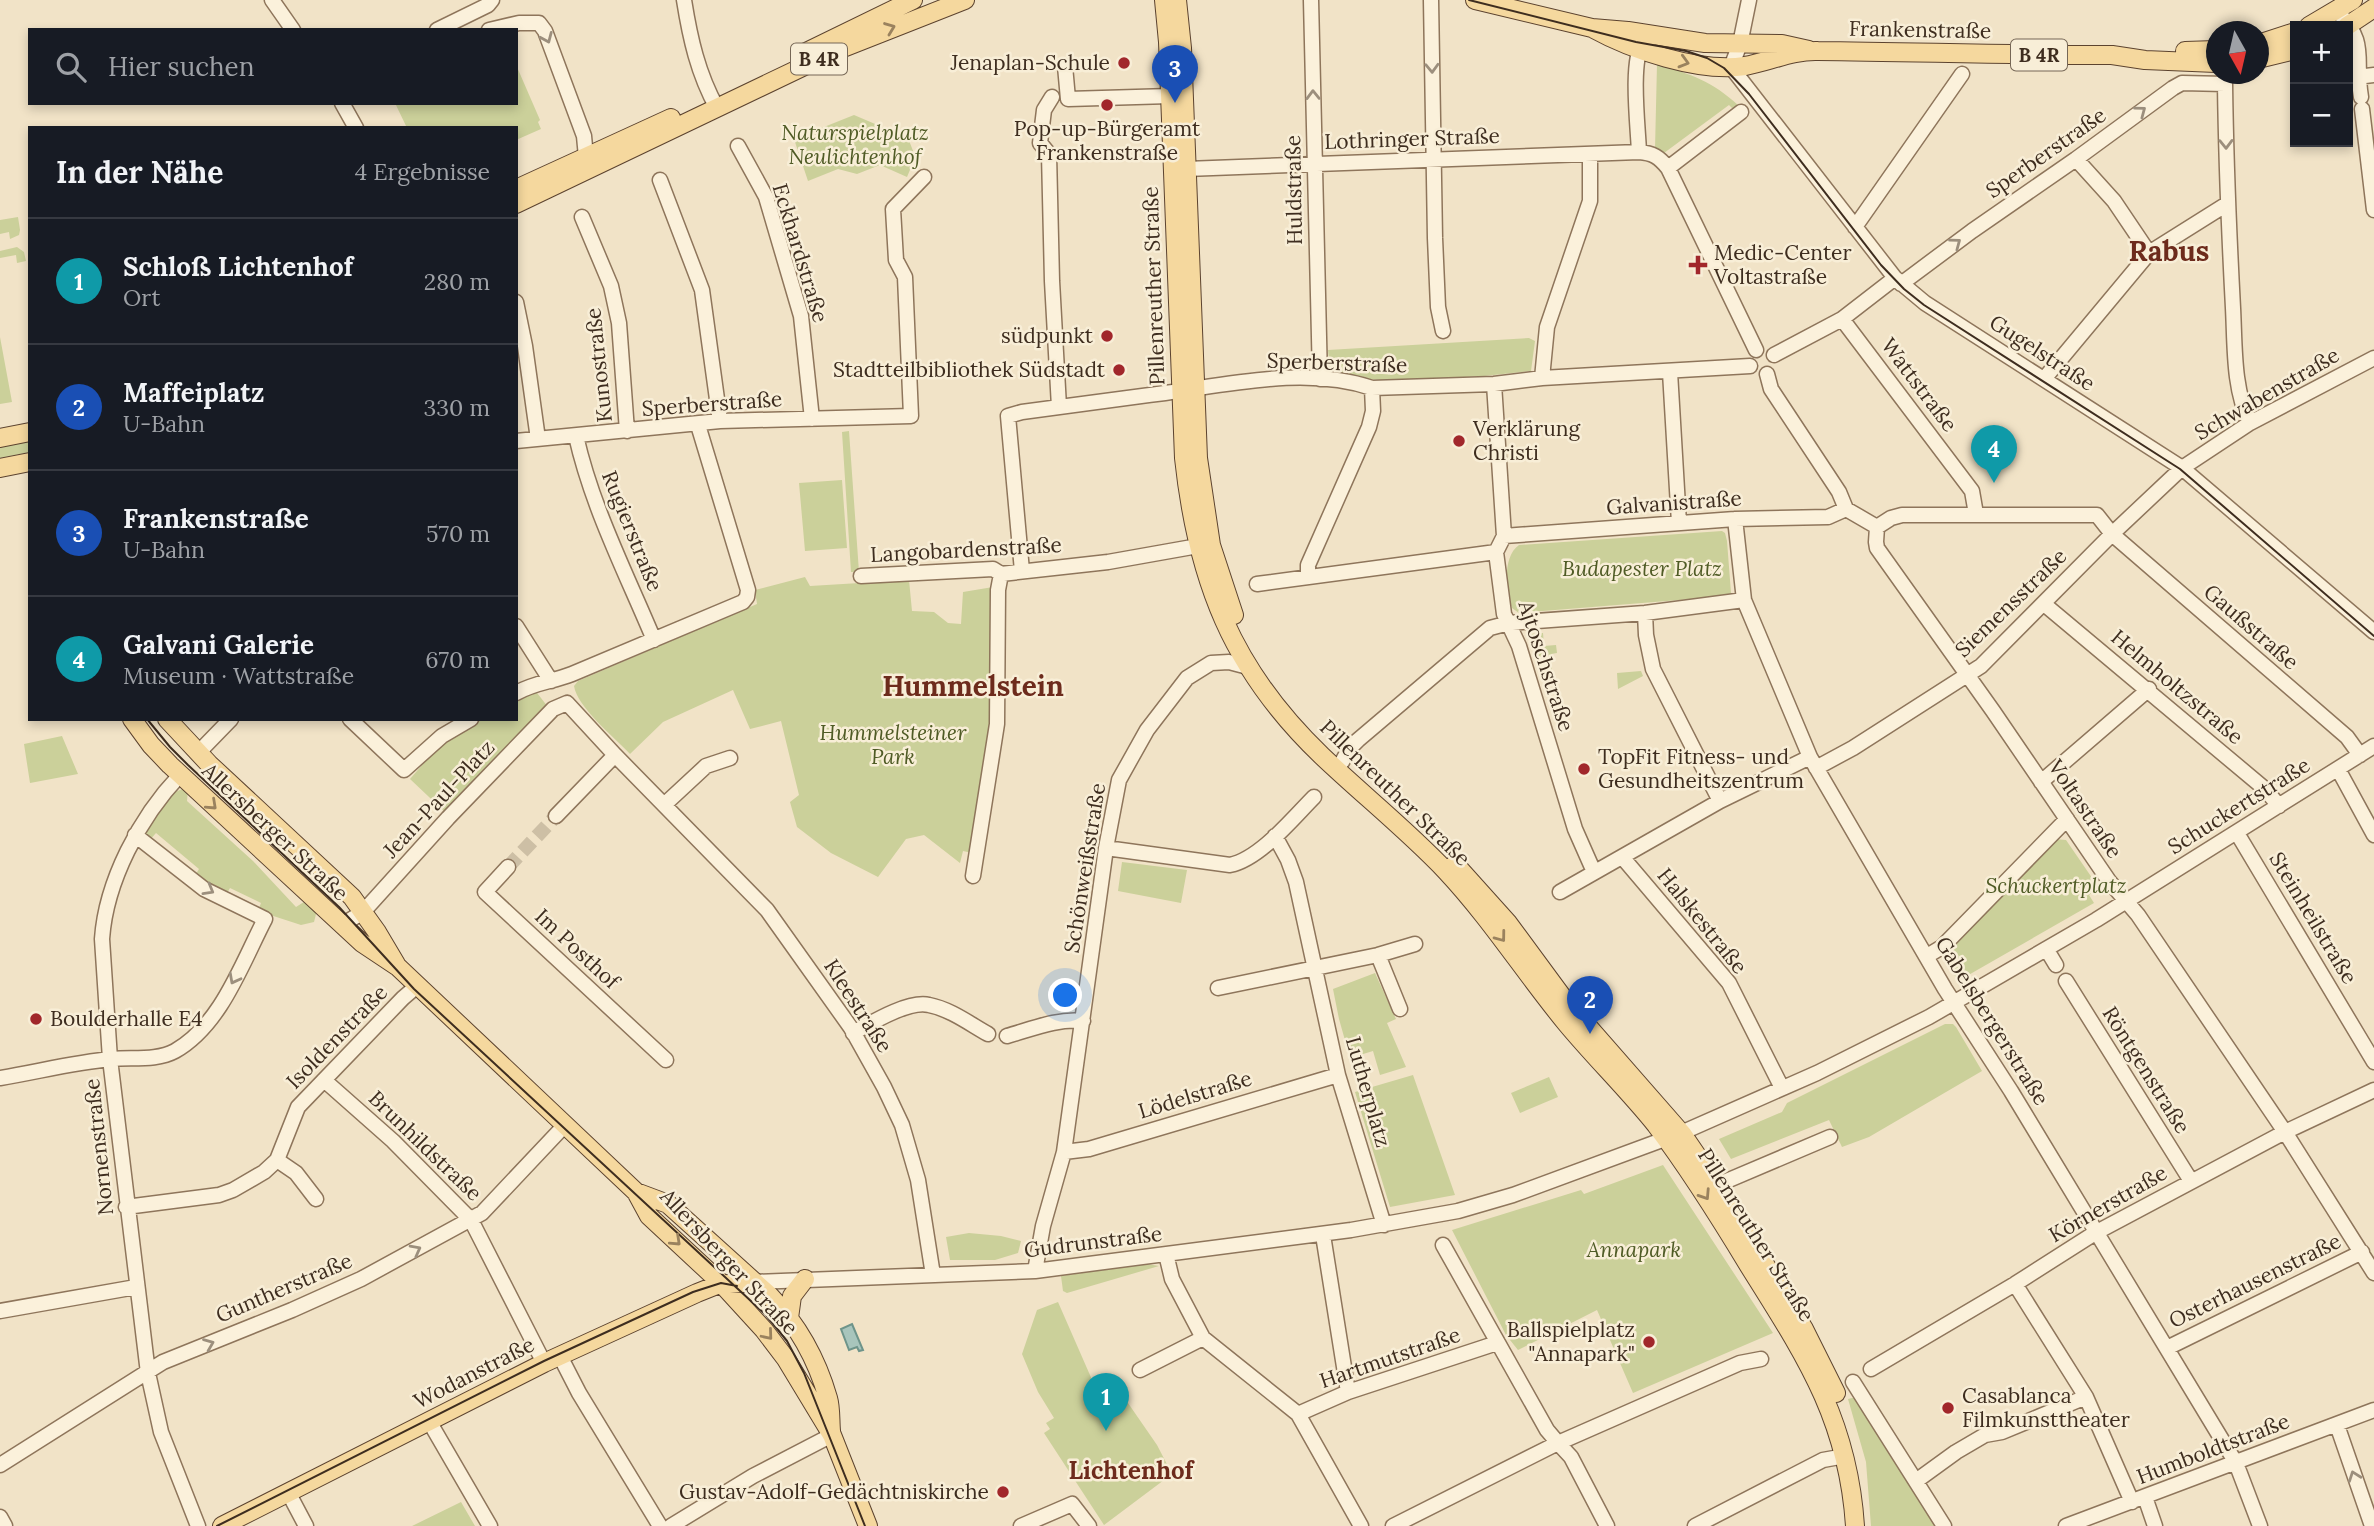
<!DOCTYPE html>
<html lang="de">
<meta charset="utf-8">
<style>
:root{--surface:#171b24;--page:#20242c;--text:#f1f3f6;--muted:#9ea1a6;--line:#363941;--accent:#cd979b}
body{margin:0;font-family:Lora,serif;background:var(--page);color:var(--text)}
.controls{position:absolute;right:21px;top:21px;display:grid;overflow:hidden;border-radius:0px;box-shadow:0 4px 10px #0003}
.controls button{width:63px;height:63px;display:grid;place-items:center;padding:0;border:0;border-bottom:2px solid var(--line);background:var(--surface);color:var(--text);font:35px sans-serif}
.compass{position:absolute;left:2206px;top:21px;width:63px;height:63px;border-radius:50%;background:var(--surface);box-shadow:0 4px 10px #0003;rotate:172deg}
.you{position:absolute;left:1066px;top:996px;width:24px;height:24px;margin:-18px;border:5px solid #fff;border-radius:50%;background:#1a73e8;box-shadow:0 0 0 10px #1a73e833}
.badge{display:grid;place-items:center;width:46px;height:46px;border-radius:50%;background:var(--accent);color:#fff;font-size:23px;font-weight:700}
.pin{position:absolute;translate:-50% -58px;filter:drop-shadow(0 2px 4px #0008)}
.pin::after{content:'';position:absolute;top:37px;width:24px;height:21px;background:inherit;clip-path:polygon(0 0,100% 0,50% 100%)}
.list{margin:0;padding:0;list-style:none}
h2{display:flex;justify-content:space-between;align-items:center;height:91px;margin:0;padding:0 28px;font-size:30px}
h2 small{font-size:23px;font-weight:400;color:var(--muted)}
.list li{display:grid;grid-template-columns:46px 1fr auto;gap:21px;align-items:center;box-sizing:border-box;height:126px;padding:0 28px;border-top:2px solid var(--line)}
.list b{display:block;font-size:26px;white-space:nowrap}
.list p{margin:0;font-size:23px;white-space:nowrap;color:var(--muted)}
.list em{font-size:23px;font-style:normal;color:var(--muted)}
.icon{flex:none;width:38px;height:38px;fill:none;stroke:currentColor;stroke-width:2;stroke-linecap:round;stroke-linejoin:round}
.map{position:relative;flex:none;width:2374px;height:1526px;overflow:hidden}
.search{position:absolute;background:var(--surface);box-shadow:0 4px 10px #0003;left:28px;top:28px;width:490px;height:77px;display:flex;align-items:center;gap:18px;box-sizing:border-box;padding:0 24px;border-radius:0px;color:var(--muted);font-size:26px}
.panel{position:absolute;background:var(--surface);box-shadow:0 4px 10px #0003;left:28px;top:126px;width:490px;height:595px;border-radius:0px}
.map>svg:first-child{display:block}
</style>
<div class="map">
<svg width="2374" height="1526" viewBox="0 0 2374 1526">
<rect width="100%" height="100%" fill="#f1e3c7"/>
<path fill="#cbd09a" d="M1657 64C1692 75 1711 80 1739 106L1734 110 1729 105 1664 153 1655 149Z
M517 67 540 120 538 122 541 129 516 140V128H407L395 103H516Z
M854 115 908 138 917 161 912 165 907 177 880 165 857 174 838 169 808 181 794 139Z
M18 217 20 230 19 235 10 239 9 232 0 234V220Z
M17 247 24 252 26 261 17 263 16 255 0 258V251Z
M0 337 12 402 0 404Z
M1529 338 1535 341 1531 371 1484 376 1392 381 1335 376 1330 370 1328 350Z
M849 431 859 572H851L842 432Z
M30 441V452L0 458V447Z
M842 480 847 548 805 551 799 483Z
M1722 531 1725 533 1727 541 1731 593 1729 596 1519 613 1512 608C1506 590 1502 557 1519 545Z
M805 577 810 586 909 580 912 611 934 612 948 623 961 624 963 592 993 587V699L972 853 963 851 960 863 924 835 906 839 878 877 831 853 797 827 790 802 799 795 781 721 750 729 733 690 663 722 630 754C615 738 577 707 574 686L578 681 757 604 755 590Z
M1543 633 1544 646 1556 645 1557 653 1551 654 1552 675 1541 676 1529 637 1531 634Z
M1641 671 1643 676 1618 689 1617 673Z
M534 689 548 707 447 814 410 779 436 749 453 735 481 719H516V699Z
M62 736 78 774 30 783 24 744Z
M183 789 188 790 187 801 253 861 296 907 307 900 317 910 314 922 301 925 258 911 261 903 230 888 226 895 194 877 199 869 156 833 149 841C146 835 144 831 146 824 148 814 173 790 183 789Z
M2053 839 2066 840 2099 888 2089 895 2094 903 1958 981 1947 963 1956 953 1948 946Z
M1122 862 1187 870 1181 903 1118 891Z
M1375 973 1396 1019 1387 1023 1406 1067 1380 1075 1373 1051 1350 1058 1339 1019 1333 989Z
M1945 1024H1953L1956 1027 1982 1071 1869 1137 1842 1147 1829 1120 1731 1159 1719 1139 1782 1112 1787 1103Z
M1413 1075 1455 1195 1390 1207 1355 1092Z
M1549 1077 1558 1097 1520 1113 1511 1093Z
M1663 1165 1773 1333 1633 1393 1597 1310 1518 1350 1506 1335 1452 1230 1581 1190 1584 1194Z
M969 1233 1001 1236 1021 1241 1018 1253 995 1260H950L946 1237Z
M1147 1264 1159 1266 1067 1293 1063 1291 1061 1276Z
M1058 1302 1100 1398 1119 1390 1157 1445 1172 1474 1104 1525 1044 1433 1050 1429 1046 1423 1054 1418 1038 1392 1022 1354 1037 1310Z
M1856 1397 1940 1526H1871L1866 1462 1848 1399Z
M461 1502 475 1526H412Z"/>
<path fill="#a8c5bc" stroke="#6e948a" stroke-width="2" d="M852 1324 863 1350 859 1351 857 1347 849 1350 841 1329Z"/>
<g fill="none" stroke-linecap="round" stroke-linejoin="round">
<path stroke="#cdbfa5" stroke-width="14" stroke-dasharray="14 7" stroke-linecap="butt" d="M508 867 556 816"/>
<g stroke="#8e755b" stroke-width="17">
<path id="minor" d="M272 0 293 30
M684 0C690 38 698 74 717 108
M1311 0 1320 379
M1431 0 1435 238 1438 307 1443 331
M1749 0 1740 44 1731 67 1895 278 1925 303 2182 468 2374 632
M2337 11C2369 44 2354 57 2361 97
M437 30 488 5 492 0
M489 30 519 23H539L545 31 584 136 586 157
M1643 42C1630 62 1638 126 1639 152 1653 153 1659 157 1668 168L1756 350
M1065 66 1068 99 1170 96
M2357 77 2374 75
M1052 97 1044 110 1040 143 1049 154 1052 281 1059 407
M342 103 356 128
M2362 109 2374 210
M738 146 766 197 801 316 812 419
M2076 159 2114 201 2149 253
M1668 168 1741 112
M1186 169 1639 152
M660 180 702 290 720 421
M582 217 611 286 619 323 627 431
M1855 227 1962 74
M1901 284 1972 231 2076 159 2173 88 2182 83 2225 84C2226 159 2229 233 2233 308 2235 346 2233 389 2250 423
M516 302 525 346 538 439
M1842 319 1972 491 1976 514
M1774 355 1842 319 1895 278
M1670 372 1679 523
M1767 374 1771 389 1839 492 1846 509 1877 527 1876 542 1877 548 1993 711 2109 881 2138 915 2285 1132 2374 1273
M1542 378 1547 327 1590 201V154
M2044 379 2149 253 2227 204
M1494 384 1504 536 1496 552 1504 614 1519 646 1575 829 1594 872
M576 436C592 507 626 573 654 640
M516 441 720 421 911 416 905 277 896 260 893 209 924 177
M1735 519 1744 600 1810 757 1945 989 2011 1091 2236 1463 2260 1526
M1877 527 1891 518 1902 515H2097L2112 534 2347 737 2360 755
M1504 536 1735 519 1828 517 1846 509
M1022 571 1008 416 1022 412C1069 406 1117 399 1165 393 1231 384 1307 366 1372 388L1494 384 1542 378 1750 366
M861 576 993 569 1001 574 1108 562 1198 546
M1308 577V565L1369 427 1373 411 1372 388
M1257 584 1496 552
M2044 604 2265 789 2279 806
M1645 613 1646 635 1653 669 1720 801
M516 626 551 681
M516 693C536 682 552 682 572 674 629 650 686 626 743 602L747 597 748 590 698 425
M350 719 404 770 442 736 471 719
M198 753 231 719
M1342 762 1349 749 1358 740 1490 628 1509 623 1645 613 1744 600
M1816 768 1853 748 1981 666 2112 534 2182 468 2250 423 2374 358
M2338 769 2374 835
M180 775C140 817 106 881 102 939L110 1059 148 1373 161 1432 198 1526
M2041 782 2149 689
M664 805 706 766 730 758
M556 816 615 755
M2237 833 2374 1062
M1275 836 1288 860 1296 882 1338 1075 1384 1225
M1106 848 1230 865C1260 859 1293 818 1314 797
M1623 858 1729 983 1782 1088
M508 867 485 892 666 1060
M973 876 997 724 998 590 1001 574
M1560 892 1720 801 1810 757
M342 925 363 912 448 818 553 709 567 703 615 755 767 910 851 1028 884 1087 902 1125 918 1180 933 1275
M2047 950 2056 965
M1378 955 1400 1009
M1927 956 1942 947 2067 819
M2066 981 2191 1181
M1218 988 1378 955 1415 944
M853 1033C871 1023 909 1000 929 1005 950 1009 970 1024 988 1034
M1007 1036C1032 1029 1058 1018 1083 1021
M0 1078C37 1072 75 1062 112 1059 132 1057 157 1061 175 1051 221 1025 242 963 265 919L204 889 135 835
M324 1080 393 1141 471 1220 544 1363
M1064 1152 1089 1149 1338 1075
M277 1160 296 1173 316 1199
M1717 1185 1830 1137
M126 1207 219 1195 233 1190 264 1172 277 1160 298 1107 403 998 417 986
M1323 1235 1348 1392
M1443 1245 1547 1430 1558 1443 1740 1363 1761 1359
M1166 1254 1172 1279 1203 1338 1298 1414 1361 1526
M1035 1271 1043 1226 1064 1152 1106 848 1119 780 1147 730 1187 678 1211 663 1229 662 1248 667
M754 1282 1035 1271 1351 1230 1458 1211 1513 1195 1681 1133 1817 1073 1929 1017 2096 920 2374 746
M2015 1284 2086 1397 2132 1502
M0 1311 136 1287
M2167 1348 2362 1252
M560 1356 579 1393 660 1526
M1871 1369 2015 1284 2095 1233 2285 1132 2374 1090
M1140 1370 1203 1338
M1853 1382 1944 1526
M1298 1414 1348 1392 1497 1343
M429 1421 490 1526
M2337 1425 2372 1526
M0 1465 163 1362 292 1310 361 1279 482 1213 565 1125
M1916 1481 1956 1452 1985 1435 2002 1432 2086 1397
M288 1492 306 1526
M2145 1497 2155 1526
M0 1517 5 1526
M671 1526 753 1476 832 1435
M1021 1526 1072 1504 1089 1526
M1393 1526 1558 1443 1571 1457 1607 1526
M1695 1526 1823 1460 1845 1456
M2066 1526 2374 1410"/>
</g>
<g stroke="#5c432f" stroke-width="20">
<path id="major" d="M1164 0 1168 42 1184 458C1197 580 1232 670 1322 756 1363 795 1407 830 1446 871 1490 918 1525 973 1566 1023 1595 1058 1628 1090 1656 1125 1690 1170 1720 1218 1749 1266 1804 1354 1848 1418 1855 1526
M1177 0 1182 48 1198 458 1211 545 1234 615
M1475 0 1592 28 1628 31 1705 43 1782 44 1809 50
M2309 26 2353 0
M2347 26 2374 8
M1592 28C1632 50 1699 73 1745 66 1768 62 1794 50 1818 51 1916 52 2014 55 2112 55L2145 60 2216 63
M2258 44 2295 32
M2185 51 2216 50
M800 55 913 0
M2258 59 2295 50
M516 189 671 118
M516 204 838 50 965 0
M0 438 30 432
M0 468 30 462
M132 719 151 745 170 765 362 943 398 967 636 1192 649 1216 721 1283 764 1330 786 1359 832 1435 868 1526
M167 719 209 764 352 897 377 932 396 964
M1455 864 1508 923 1564 999 1683 1135 1717 1185 1804 1329 1836 1393
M636 1192 668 1204 770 1296C797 1324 817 1360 828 1398 831 1408 830 1420 831 1431
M789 1318 792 1296 805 1279
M222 1526 544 1363 697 1293 717 1285 754 1282"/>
</g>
<use href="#minor" stroke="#fbf1db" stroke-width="14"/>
<use href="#major" stroke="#f5d89e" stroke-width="18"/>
<path stroke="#3e2d1f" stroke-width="2" d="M1469 0 1636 42 1686 51 1707 58 1724 68 1749 94 1881 265 1904 289 1924 305 2180 469 2374 636
M147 719 170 747 188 765 339 907 414 989 766 1315 787 1341 804 1373 865 1526
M217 1526 544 1361 693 1292 721 1283 737 1286"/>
</g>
<defs><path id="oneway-chevron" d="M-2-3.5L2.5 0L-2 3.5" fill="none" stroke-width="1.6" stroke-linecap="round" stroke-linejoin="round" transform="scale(1.75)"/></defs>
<g stroke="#9a825e">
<use href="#oneway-chevron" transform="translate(890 28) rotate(-21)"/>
<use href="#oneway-chevron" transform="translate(1684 62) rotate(16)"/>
<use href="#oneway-chevron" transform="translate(212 805) rotate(43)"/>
<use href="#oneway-chevron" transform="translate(1501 937) rotate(53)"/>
<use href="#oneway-chevron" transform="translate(1705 1195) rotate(57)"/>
<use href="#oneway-chevron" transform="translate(676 1241) rotate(43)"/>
<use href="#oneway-chevron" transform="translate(768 1335) rotate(50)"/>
</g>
<g stroke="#9c8f7d">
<use href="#oneway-chevron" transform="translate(547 38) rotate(67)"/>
<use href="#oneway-chevron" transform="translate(1432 68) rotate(88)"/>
<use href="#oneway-chevron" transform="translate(1313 95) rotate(-91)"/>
<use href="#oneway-chevron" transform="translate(2141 111) rotate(-37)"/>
<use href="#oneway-chevron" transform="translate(2226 144) rotate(89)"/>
<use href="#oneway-chevron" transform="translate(1956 243) rotate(-37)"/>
<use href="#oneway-chevron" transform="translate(209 890) rotate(30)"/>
<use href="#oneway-chevron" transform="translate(234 979) rotate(118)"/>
<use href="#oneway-chevron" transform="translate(416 1250) rotate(-28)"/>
<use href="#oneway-chevron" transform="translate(209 1344) rotate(-22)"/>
<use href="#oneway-chevron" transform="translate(2354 1476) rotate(-110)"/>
</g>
<g fill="#a1272b" stroke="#f8eed7" stroke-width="2.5">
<circle cx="1124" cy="63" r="7"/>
<circle cx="1107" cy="105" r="7"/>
<path d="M1694.5 254.5h7v7h7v7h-7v7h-7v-7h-7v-7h7z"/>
<circle cx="1107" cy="336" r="7"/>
<circle cx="1119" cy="370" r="7"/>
<circle cx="1459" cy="441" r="7"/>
<circle cx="1584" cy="769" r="7"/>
<circle cx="36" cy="1019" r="7"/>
<circle cx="1649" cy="1342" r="7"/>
<circle cx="1948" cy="1408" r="7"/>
<circle cx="1003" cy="1492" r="7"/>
</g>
<g text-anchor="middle" stroke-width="5" stroke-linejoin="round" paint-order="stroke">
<g fill="#f8eed7" stroke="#766756" stroke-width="2">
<rect x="2011" y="39.5" width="56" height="31" rx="5"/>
<rect x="791" y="43.5" width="56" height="31" rx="5"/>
</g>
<g font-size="19" font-weight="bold" fill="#3e2d1f">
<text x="2039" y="62">B 4R</text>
<text x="819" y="66">B 4R</text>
</g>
<g font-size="21" fill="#3e2d1f" stroke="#f8eed7">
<text transform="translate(1920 30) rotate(1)" y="7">Frankenstraße</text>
<text transform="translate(1412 139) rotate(-2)" y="7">Lothringer Straße</text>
<text transform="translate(2046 153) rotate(-35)" y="7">Sperberstraße</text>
<text transform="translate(1294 190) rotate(-91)" y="7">Huldstraße</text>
<text transform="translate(800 253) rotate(73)" y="7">Eckhardstraße</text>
<text transform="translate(1154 286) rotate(-92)" y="7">Pillenreuther Straße</text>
<text transform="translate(2042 353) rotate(33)" y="7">Gugelstraße</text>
<text transform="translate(1337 363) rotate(2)" y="7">Sperberstraße</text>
<text transform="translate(599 365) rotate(-96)" y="7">Kunostraße</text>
<text transform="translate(1919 385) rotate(53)" y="7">Wattstraße</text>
<text transform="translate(2267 394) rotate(-30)" y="7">Schwabenstraße</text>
<text transform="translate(712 404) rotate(-4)" y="7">Sperberstraße</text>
<text transform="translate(1674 503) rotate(-4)" y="7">Galvanistraße</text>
<text transform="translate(632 531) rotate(68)" y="7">Rugierstraße</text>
<text transform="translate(966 550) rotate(-3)" y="7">Langobardenstraße</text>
<text transform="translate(2011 603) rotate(-44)" y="7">Siemensstraße</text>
<text transform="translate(2251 627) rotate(41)" y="7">Gaußstraße</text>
<text transform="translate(1546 666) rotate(72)" y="7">Ajtoschstraße</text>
<text transform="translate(2177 687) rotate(40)" y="7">Helmholtzstraße</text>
<text transform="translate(1395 793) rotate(44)" y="7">Pillenreuther Straße</text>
<text transform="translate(439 799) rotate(-47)" y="7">Jean-Paul-Platz</text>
<text transform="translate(2239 806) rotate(-32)" y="7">Schuckertstraße</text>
<text transform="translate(2085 809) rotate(56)" y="7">Voltastraße</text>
<text transform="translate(275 832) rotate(43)" y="7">Allersberger Straße</text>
<text transform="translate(1085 868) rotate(-81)" y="7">Schönweißstraße</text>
<text transform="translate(2313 918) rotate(59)" y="7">Steinheilstraße</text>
<text transform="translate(1702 921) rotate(51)" y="7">Halskestraße</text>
<text transform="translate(577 949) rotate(43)" y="7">Im Posthof</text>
<text transform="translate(858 1006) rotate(57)" y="7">Kleestraße</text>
<text transform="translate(1992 1021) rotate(58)" y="7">Gabelsbergerstraße</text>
<text transform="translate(337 1037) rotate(-46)" y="7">Isoldenstraße</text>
<text transform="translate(2146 1070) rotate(58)" y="7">Röntgenstraße</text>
<text transform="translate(1368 1092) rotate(74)" y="7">Lutherplatz</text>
<text transform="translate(1195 1095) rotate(-17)" y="7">Lödelstraße</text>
<text transform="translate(425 1146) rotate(44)" y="7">Brunhildstraße</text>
<text transform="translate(99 1147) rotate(-96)" y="7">Nornenstraße</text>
<text transform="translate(2108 1204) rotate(-30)" y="7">Körnerstraße</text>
<text transform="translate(1756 1235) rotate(58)" y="7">Pillenreuther Straße</text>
<text transform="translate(1093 1242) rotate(-7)" y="7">Gudrunstraße</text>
<text transform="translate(729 1262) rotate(47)" y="7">Allersberger Straße</text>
<text transform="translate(2255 1281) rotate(-26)" y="7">Osterhausenstraße</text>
<text transform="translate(284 1288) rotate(-23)" y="7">Guntherstraße</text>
<text transform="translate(1390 1358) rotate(-19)" y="7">Hartmutstraße</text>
<text transform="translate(474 1373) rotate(-27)" y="7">Wodanstraße</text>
<text transform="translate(2213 1449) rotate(-21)" y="7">Humboldtstraße</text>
</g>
<g font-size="21" fill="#3e2d1f" stroke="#f8eed7" text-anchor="end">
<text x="1110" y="70">Jenaplan-Schule</text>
<text x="1107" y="136" text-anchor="middle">Pop-up-Bürgeramt<tspan x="1107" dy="24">Frankenstraße</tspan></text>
<text x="1714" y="260" text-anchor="start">Medic-Center<tspan x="1714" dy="24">Voltastraße</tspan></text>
<text x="1093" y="343">südpunkt</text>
<text x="1105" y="377">Stadtteilbibliothek Südstadt</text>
<text x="1473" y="436" text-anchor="start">Verklärung<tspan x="1473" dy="24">Christi</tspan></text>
<text x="1598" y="764" text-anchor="start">TopFit Fitness- und<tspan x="1598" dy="24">Gesundheitszentrum</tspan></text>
<text x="50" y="1026" text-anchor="start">Boulderhalle E4</text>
<text x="1635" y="1337">Ballspielplatz<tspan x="1635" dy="24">"Annapark"</tspan></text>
<text x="1962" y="1403" text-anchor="start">Casablanca<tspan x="1962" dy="24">Filmkunsttheater</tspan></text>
<text x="989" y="1499">Gustav-Adolf-Gedächtniskirche</text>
</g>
<g font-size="21" font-style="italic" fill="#4f5b25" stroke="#f8eed7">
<text x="855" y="140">Naturspielplatz<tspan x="855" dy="24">Neulichtenhof</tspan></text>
<text x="1642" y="576">Budapester Platz</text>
<text x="893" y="740">Hummelsteiner<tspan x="893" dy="24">Park</tspan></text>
<text x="2056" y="893">Schuckertplatz</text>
<text x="1634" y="1257">Annapark</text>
</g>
<g font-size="24" font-weight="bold" fill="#6d2b1c" stroke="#f8eed7">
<text x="1131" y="1479">Lichtenhof</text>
</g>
<g font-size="28" font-weight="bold" fill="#6d2b1c" stroke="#f8eed7">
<text x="2169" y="261">Rabus</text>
<text x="973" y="696">Hummelstein</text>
</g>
</g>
</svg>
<div class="controls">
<button>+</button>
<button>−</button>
</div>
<svg class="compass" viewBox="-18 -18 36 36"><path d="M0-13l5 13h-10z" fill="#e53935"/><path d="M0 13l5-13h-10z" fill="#9ea1a6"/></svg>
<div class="you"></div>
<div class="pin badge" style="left:1106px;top:1431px;background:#0f9aa8">1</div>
<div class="pin badge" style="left:1590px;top:1034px;background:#1a4fb4">2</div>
<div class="pin badge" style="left:1175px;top:103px;background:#1a4fb4">3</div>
<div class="pin badge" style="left:1994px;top:483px;background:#0f9aa8">4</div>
<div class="search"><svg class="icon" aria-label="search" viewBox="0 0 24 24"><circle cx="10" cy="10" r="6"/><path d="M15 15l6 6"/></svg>Hier suchen</div>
<section class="panel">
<h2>In der Nähe<small>4 Ergebnisse</small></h2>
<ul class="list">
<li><span class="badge" style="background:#0f9aa8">1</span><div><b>Schloß Lichtenhof</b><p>Ort</p></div><em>280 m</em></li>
<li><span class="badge" style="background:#1a4fb4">2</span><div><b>Maffeiplatz</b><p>U-Bahn</p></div><em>330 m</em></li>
<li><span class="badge" style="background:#1a4fb4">3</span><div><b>Frankenstraße</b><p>U-Bahn</p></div><em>570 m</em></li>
<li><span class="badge" style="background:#0f9aa8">4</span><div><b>Galvani Galerie</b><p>Museum · Wattstraße</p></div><em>670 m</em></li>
</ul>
</section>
</div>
